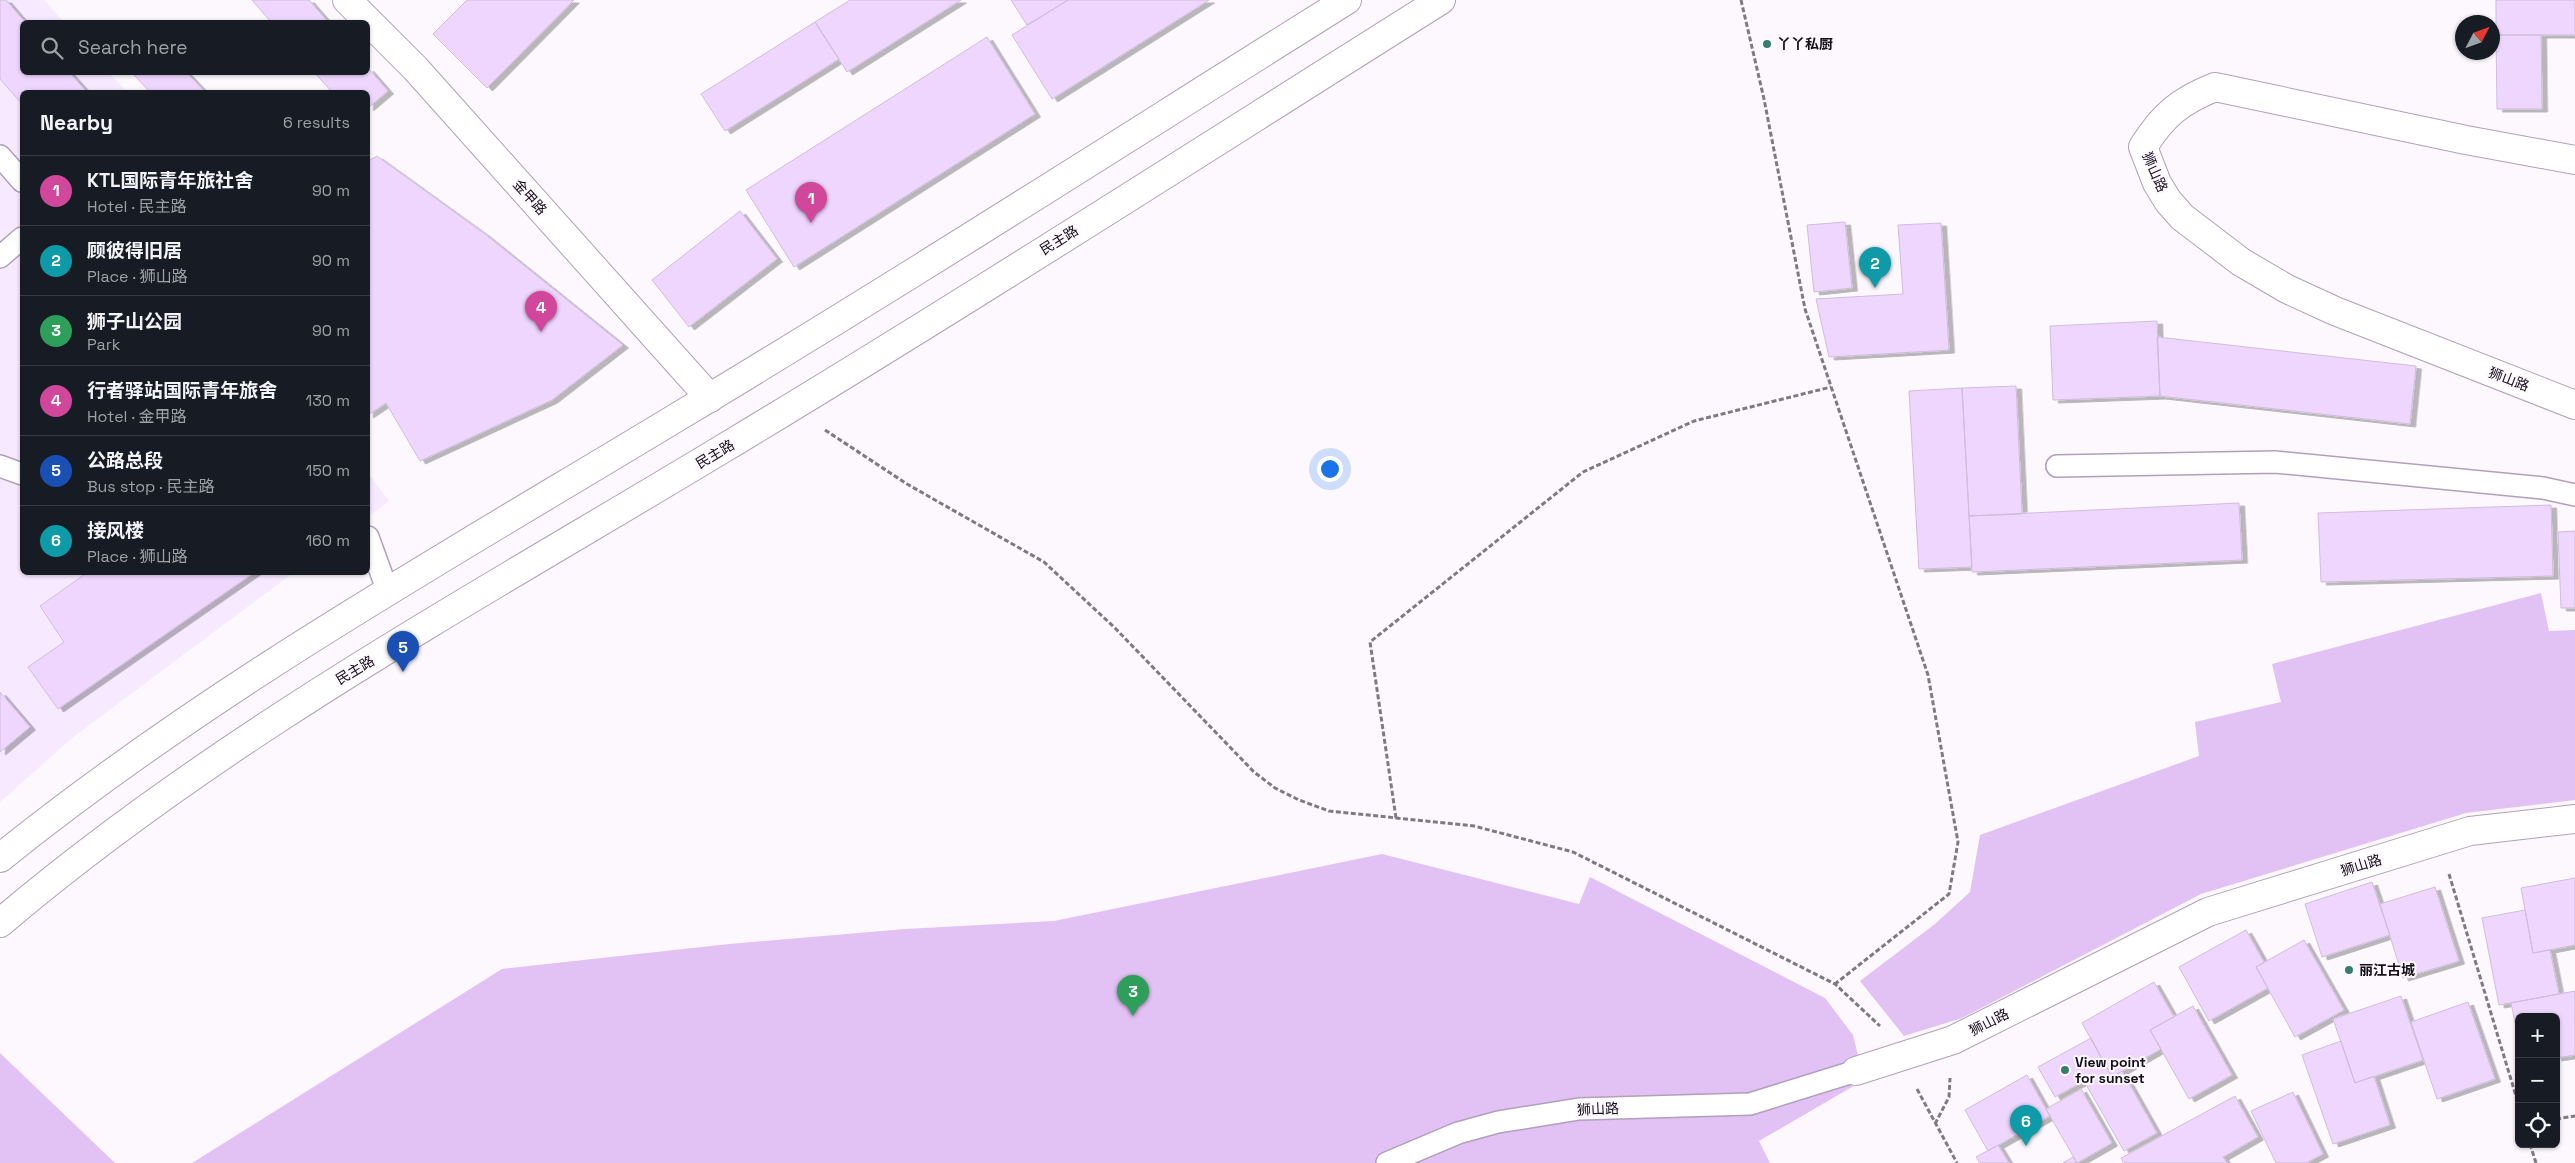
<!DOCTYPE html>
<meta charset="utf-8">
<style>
:root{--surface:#171b24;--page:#242831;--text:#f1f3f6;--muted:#9ea1a6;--line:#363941;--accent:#0f766e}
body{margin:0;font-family:"Space Grotesk","Noto Sans SC",sans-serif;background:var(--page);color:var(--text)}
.controls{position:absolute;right:15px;bottom:15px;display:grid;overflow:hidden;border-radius:8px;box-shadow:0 1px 4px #0004}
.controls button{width:45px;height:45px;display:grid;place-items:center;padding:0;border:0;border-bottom:1px solid var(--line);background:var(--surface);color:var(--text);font:25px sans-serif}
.compass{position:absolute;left:2455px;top:15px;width:45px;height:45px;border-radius:50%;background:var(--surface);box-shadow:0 1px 4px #0004;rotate:49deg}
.you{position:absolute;left:1329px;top:468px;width:18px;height:18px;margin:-12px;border:4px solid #fff;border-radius:50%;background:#1a73e8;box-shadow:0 0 0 8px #1a73e833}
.badge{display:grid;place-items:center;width:32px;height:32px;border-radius:50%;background:var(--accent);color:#fff;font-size:16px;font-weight:700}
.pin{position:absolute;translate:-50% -41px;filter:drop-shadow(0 1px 2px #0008)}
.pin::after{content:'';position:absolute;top:26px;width:18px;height:15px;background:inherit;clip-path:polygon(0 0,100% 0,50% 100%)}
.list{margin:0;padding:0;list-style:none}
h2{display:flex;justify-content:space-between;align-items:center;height:65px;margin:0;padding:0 20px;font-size:21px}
h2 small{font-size:16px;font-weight:400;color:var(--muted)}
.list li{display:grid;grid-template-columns:32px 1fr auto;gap:15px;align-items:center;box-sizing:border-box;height:70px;padding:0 20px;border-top:1px solid var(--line)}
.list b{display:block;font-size:19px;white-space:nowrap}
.list p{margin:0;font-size:16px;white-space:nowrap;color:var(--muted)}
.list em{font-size:16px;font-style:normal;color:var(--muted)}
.icon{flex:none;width:28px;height:28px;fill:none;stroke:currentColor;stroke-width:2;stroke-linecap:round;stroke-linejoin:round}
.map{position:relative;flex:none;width:2575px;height:1163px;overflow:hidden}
.search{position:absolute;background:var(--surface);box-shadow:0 1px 4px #0004;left:20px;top:20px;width:350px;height:55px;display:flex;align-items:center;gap:12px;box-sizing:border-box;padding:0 18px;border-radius:8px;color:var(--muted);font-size:19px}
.panel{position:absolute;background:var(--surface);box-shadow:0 1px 4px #0004;left:20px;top:90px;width:350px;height:485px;border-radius:8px}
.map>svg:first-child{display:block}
</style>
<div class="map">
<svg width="2575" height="1163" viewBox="0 0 2575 1163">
<defs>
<filter id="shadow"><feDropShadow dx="5.5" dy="3" stdDeviation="0" flood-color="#0004"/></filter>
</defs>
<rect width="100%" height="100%" fill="#fcf8fe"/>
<path fill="#f7e9ff" d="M0 0H44L64 22H22V72L109 73 127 92H22V572L293 573 72 738 0 802Z
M368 473 389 501 368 517Z"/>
<path fill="#e2c1f4" d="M2541 593 2549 631 2575 630V800L2466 813 2201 894 1962 1018 1904 1036 1860 981 1935 924 1970 892 1980 835 2199 756 2195 722 2281 702 2272 664Z
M1382 854 1579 904 1590 877 1825 998 1853 1035 1864 1080 1759 1141 1770 1163H192L502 969 729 944 905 929 1054 921Z
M0 1053 115 1163H0Z"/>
<path fill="#efd6fe" stroke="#cfbdd9" filter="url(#shadow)" d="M0 0H6L25 22H22V72H69L87 92H22V104L0 79Z
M252 0H309L328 22H271Z
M467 0H574L487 88 433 34Z
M850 0H961L847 72 815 22Z
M1011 0H1068L1027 25Z
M1068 0H1209L1052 99 1012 35Z
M2496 0H2575V35H2496Z
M815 22 839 59 725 131 701 94Z
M2496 35H2541L2542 109H2497Z
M987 37 1035 114 794 267 746 190Z
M368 68 388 91 368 108V92H332L314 72H368Z
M131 72H186L205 92H150Z
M377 156 485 234 623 345 552 400 420 461 386 403 368 415V161Z
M740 211 777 259 689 327 652 280Z
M1845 222 1852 288 1814 292 1807 225Z
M1941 223 1949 350 1829 357 1816 299 1903 294 1898 225Z
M2157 321 2160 396 2053 400 2050 326Z
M2157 337 2416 366 2410 424 2160 396Z
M2016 386 2022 514 1969 516 1962 388Z
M1962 388 1972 567 1919 569 1909 391Z
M2239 503 2242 560 1972 572 1969 516Z
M2551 505 2553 576 2321 582 2318 513Z
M2575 531V608H2561L2558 532Z
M88 572H255L58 709 28 667 64 642 40 606Z
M0 692 30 727 0 752Z
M2575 878V945L2533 953 2521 888Z
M2372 882 2390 935 2322 957 2305 904Z
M2435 887 2459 961 2403 978 2380 904Z
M2525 910 2533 953 2550 950 2559 994 2499 1005 2482 918Z
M2246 930 2264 962 2256 967 2268 988 2209 1021 2179 967Z
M2304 940 2344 1010 2295 1037 2256 967Z
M2154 982 2174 1017 2150 1030 2161 1049 2112 1077 2082 1023Z
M2575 991V1055L2556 1058V1017H2519V1041L2511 1003Z
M2401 996 2423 1060 2355 1083 2333 1019Z
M2468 1002 2495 1079 2437 1099 2411 1022Z
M2193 1006 2232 1075 2189 1099 2150 1030Z
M2091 1038 2112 1077 2122 1071 2157 1133 2124 1151 2084 1081 2055 1097 2038 1067Z
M2341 1041 2355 1083 2374 1076 2390 1125 2333 1144 2302 1055Z
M2027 1075 2050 1116 1988 1151 1965 1110Z
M2081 1089 2112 1143 2077 1163 2046 1109Z
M2293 1092 2323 1154 2306 1163H2276L2251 1111Z
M2235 1096 2258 1137 2223 1157 2227 1163H2124L2121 1158Z
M1998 1145 2009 1163H1980L1976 1157Z
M2073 1157 2077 1163H2063Z"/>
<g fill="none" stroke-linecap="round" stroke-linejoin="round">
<g stroke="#b19fbb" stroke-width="24">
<path id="service" d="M0 156 22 181
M0 257 22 238
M0 466 22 474
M2057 466 2275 462 2543 488 2575 495
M368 537 388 592
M1387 1163 1458 1133 1498 1122 1579 1109 1750 1104 1856 1071"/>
</g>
<g stroke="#b19fbb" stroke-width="30">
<path id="minor" d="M347 0 415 68 710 398
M2575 160 2466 140 2215 87C2180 101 2163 115 2143 147L2157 183 2168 201 2182 217 2241 262 2287 289 2335 311 2575 405
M1856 1071 1953 1040 2208 912 2470 831 2575 819"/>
</g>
<g stroke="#b19fbb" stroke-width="30">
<path id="secondary" d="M0 858C211 688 448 556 679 416 904 281 1125 139 1347 0
M0 923C219 737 474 599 719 451 962 305 1201 151 1441 0"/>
</g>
<path stroke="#7f7a81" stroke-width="3" stroke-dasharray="5 2.5" stroke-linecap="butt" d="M1741 0 1764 99 1805 309 1928 675 1958 842 1949 894 1835 984
M825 430 907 484 1044 562 1115 628 1254 772 1275 788 1299 800 1329 811 1474 826 1573 852 1835 984 1880 1026
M1396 818 1370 642 1583 472 1694 421 1831 387
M2449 874 2519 1106
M1917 1089 1957 1163
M2556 1119 2575 1116
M1935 1124 1949 1097 1950 1078
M2530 1144 2536 1163"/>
<use href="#service" stroke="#fff" stroke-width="21"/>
<use href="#minor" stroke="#fff" stroke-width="28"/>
<use href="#secondary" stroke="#fff" stroke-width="28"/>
</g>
<g fill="#387c6e" stroke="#fcf8fe" stroke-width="2">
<circle cx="1767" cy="44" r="5"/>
<circle cx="2349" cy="970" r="5"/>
<circle cx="2065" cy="1070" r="5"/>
</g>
<g text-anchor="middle" stroke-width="4" stroke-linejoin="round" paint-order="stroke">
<g font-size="14" font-weight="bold" fill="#140e17" stroke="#fcf8fe" text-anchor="start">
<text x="1777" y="49">丫丫私厨</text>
<text x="2359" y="975">丽江古城</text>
<text x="2075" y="1067">View point<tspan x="2075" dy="16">for sunset</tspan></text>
</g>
<g font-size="14" fill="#140e17" stroke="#fcf8fe">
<text transform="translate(2155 172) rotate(66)" y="5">狮山路</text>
<text transform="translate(530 197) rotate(48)" y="5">金甲路</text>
<text transform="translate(1059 240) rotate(-32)" y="5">民主路</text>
<text transform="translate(2509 379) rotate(21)" y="5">狮山路</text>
<text transform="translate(715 454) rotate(-31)" y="5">民主路</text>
<text transform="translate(355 670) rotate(-31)" y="5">民主路</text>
<text transform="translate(2361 865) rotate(-17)" y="5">狮山路</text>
<text transform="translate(1989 1022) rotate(-27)" y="5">狮山路</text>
<text transform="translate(1598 1109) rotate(-3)" y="5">狮山路</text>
</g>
</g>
</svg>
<div class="controls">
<button>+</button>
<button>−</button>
<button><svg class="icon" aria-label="locate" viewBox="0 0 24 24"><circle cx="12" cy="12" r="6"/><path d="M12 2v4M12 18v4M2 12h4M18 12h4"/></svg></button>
</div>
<svg class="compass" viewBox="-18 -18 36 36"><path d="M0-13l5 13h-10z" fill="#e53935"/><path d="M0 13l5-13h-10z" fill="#9ea1a6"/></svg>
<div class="you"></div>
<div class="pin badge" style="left:811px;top:223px;background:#d1479c">1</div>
<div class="pin badge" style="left:1875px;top:288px;background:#0f9aa8">2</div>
<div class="pin badge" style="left:1133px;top:1016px;background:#2e9e5b">3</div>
<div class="pin badge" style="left:541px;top:332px;background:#d1479c">4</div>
<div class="pin badge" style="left:403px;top:672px;background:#1a4fb4">5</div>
<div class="pin badge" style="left:2026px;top:1146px;background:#0f9aa8">6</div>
<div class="search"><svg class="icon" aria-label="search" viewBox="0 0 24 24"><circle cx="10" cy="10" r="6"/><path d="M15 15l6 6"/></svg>Search here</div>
<section class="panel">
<h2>Nearby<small>6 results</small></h2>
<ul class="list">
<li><span class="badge" style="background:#d1479c">1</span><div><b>KTL国际青年旅社舍</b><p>Hotel · 民主路</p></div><em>90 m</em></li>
<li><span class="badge" style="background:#0f9aa8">2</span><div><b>顾彼得旧居</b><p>Place · 狮山路</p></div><em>90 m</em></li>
<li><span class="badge" style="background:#2e9e5b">3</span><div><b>狮子山公园</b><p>Park</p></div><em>90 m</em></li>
<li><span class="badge" style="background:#d1479c">4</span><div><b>行者驿站国际青年旅舍</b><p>Hotel · 金甲路</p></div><em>130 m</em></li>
<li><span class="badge" style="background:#1a4fb4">5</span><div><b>公路总段</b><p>Bus stop · 民主路</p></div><em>150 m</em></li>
<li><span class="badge" style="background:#0f9aa8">6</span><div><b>接风楼</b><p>Place · 狮山路</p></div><em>160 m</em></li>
</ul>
</section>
</div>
